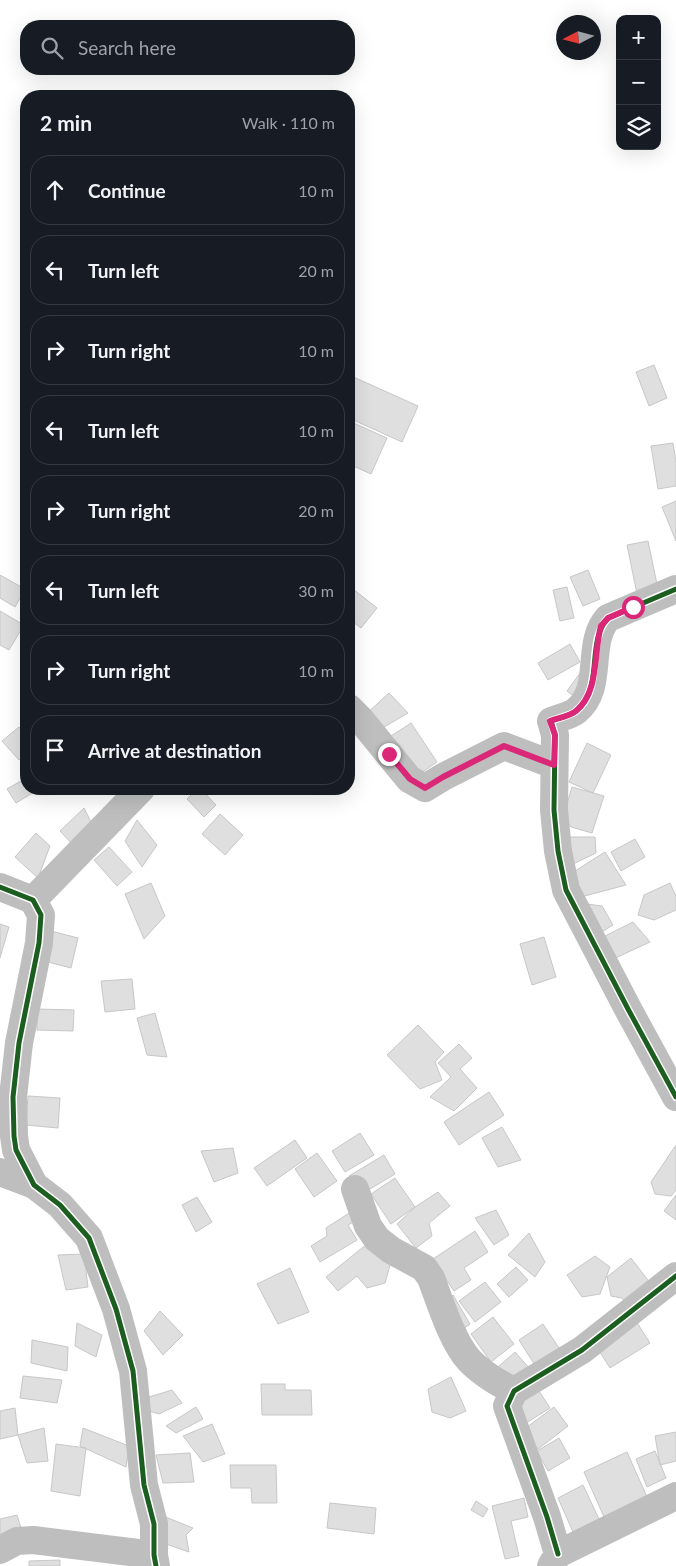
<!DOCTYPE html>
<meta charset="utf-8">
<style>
:root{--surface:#171b24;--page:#20242c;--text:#f1f3f6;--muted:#9ea1a6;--line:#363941}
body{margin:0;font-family:Lato,sans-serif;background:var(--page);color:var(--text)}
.controls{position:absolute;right:15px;top:15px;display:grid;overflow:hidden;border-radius:10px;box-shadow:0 5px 20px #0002}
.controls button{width:45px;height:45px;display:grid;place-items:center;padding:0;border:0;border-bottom:1px solid var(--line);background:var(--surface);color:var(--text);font:25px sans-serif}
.compass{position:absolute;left:556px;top:15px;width:45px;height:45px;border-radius:50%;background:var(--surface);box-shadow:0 5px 20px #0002;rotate:264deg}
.stop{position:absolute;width:15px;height:15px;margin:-11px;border:4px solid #db2777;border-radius:50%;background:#fff}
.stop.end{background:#db2777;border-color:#fff;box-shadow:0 1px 5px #0008}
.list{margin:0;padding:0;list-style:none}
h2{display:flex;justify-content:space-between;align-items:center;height:65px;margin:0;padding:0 20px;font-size:21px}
h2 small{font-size:16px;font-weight:400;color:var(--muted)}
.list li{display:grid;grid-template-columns:32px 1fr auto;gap:15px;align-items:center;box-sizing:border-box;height:70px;margin:0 10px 10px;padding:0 10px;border:1px solid var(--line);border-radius:20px}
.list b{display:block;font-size:19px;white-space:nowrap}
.list em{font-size:16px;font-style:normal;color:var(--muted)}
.icon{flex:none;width:28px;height:28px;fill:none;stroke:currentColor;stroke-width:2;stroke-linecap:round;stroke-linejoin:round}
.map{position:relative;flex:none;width:676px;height:1566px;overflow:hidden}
.search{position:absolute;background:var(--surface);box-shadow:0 5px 20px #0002;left:20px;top:20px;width:335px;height:55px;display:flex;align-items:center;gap:12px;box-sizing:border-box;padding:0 18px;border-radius:20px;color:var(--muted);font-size:19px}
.panel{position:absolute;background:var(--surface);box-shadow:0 5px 20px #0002;left:20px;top:90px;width:335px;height:705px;border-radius:20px}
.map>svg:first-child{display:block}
</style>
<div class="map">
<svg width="676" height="1566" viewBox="0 0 676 1566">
<rect width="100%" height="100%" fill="#fff"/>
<path fill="#dfdfdf" stroke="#c7c7c7" d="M654 365 667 398 649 406 636 372Z
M349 375 418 406 402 442 349 418Z
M349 421 387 438 371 474 349 464Z
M673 443 676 462V486L658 489 651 446Z
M676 501V541L662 507Z
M648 541 658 589 637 594 627 545Z
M588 570 600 599 583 606 570 577Z
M0 575 25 589 15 607 0 598Z
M567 587 574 618 560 621 553 590Z
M353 589 377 608 361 628 349 619V594Z
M0 611 24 625 9 650 0 645Z
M570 644 580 662 548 680 538 663Z
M583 669 575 697 567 691Z
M389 693 408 713 379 730 365 715Z
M411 723 437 762 418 775 391 736Z
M19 727 26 735V753L19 760 2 741Z
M587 743 611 755 593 793 569 782Z
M26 778V789H39L16 803 7 789Z
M572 787 604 796 592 833 571 827 563 817Z
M197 789H201L216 805 204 817 187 799Z
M84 808 93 826 72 844 60 831Z
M220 814 243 835 225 855 202 834Z
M137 820 157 845 142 867 125 841Z
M36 833 50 846 38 878 15 857Z
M567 837H595L596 853 569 866Z
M635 839 645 857 621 871 611 852Z
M109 847 132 872 117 886 94 860Z
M605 852 626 885 581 897 567 876Z
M151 883 165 916 144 939 125 894Z
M670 883 676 896V910L654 920 638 915 644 895Z
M579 903 602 906 613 925 597 935Z
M633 922 650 942 611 960 601 938Z
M0 924 9 927 0 958Z
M51 931 78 938 71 968 44 961Z
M544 937 556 977 532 985 520 944Z
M132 979 135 1009 105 1012 101 981Z
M37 1009 74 1010 73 1031 37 1030Z
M155 1013 167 1057 147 1055 137 1018Z
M418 1025 444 1052 435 1062 442 1080 420 1089 387 1055Z
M459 1044 472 1058 460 1069 477 1088 454 1111 430 1097 451 1077 438 1063Z
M489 1092 504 1115 459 1145 444 1122Z
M28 1096 60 1098 58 1128 26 1125Z
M502 1127 521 1160 498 1167 482 1138Z
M360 1133 374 1155 345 1172 332 1151Z
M295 1140 307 1158 267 1186 254 1168Z
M676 1145V1190L671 1196 655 1194 651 1182Z
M233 1148 238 1173 214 1182 201 1151Z
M317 1153 337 1181 314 1197 295 1169Z
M384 1155 395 1174 365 1192 349 1176Z
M395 1178 415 1207 391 1224 371 1194Z
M438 1192 450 1206 429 1223 432 1236 416 1248 397 1224 415 1207Z
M676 1195V1220L664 1211Z
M197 1197 212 1222 196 1232 182 1205Z
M357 1208 360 1218 348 1225 357 1240 320 1262 311 1246 327 1236 326 1228Z
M496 1210 509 1235 494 1245 475 1218Z
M475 1231 488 1252 464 1268 471 1280 454 1291 433 1259Z
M529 1233 545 1262 535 1277 508 1255Z
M367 1244 392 1258 385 1283 367 1288 357 1276 338 1291 326 1277Z
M84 1254 88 1287 66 1290 58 1255Z
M595 1256 610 1267 600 1294 582 1297 567 1275Z
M631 1258 654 1288 629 1308 622 1298 611 1296 607 1277Z
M516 1267 528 1280 509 1297 497 1284Z
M290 1268 309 1312 278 1324 257 1284Z
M485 1282 501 1302 475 1322 459 1301Z
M453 1295 470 1324 463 1329 443 1308Z
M160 1311 183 1335 163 1355 144 1331Z
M493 1317 514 1344 491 1362 471 1334Z
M636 1321 650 1343 610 1368 596 1346Z
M77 1323 102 1335 96 1357 75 1346Z
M543 1324 563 1354 538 1370 519 1340Z
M32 1340 68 1347 67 1371 31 1363Z
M515 1352 531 1370 513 1385 498 1367Z
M23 1376 62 1380 57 1403 20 1398Z
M451 1377 466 1411 450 1418 432 1412 428 1389Z
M261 1384H285V1390H311L312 1415H262Z
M537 1388 550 1408 523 1425 510 1406Z
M172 1390 182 1403 159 1414 149 1411V1397Z
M196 1407 203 1419 176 1433 166 1426Z
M554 1407 568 1426 538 1449 523 1430Z
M15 1408 18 1435 0 1439V1411Z
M212 1424 225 1454 203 1462 183 1436Z
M44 1428 48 1461 27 1463 18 1435Z
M83 1428 129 1446 126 1467 80 1446Z
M676 1432V1461L660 1465 655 1436Z
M559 1438 570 1458 548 1471 537 1451Z
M56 1444 86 1448 80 1496 51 1491Z
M655 1451 666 1478 647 1487 636 1459Z
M627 1452 647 1497 604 1517 584 1472Z
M190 1453 194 1482 163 1483 156 1455Z
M230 1465H276L277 1503H252L251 1488H231Z
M583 1485 599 1519 573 1532 558 1498Z
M524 1498 528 1517 511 1521 519 1556 505 1559 492 1506Z
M476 1501 488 1509 483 1517 471 1510Z
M330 1503 376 1508 374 1534 327 1528Z
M17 1515 22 1531 0 1538V1519Z
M163 1516 193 1528 186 1535 189 1552 160 1542Z
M60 1560V1566H29V1561Z"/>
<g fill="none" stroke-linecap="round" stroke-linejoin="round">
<path stroke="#bebebe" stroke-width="28" d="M676 589 608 618C585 643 605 688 576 711 570 716 558 718 551 721L555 735 554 810 558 851 566 890 628 1009 676 1097
M349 708 361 720 409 779 425 788 443 777 504 746 554 765
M0 887 33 900 41 915 39 943 19 1043 13 1097 14 1136 16 1150 34 1185 60 1205 89 1238 116 1309 133 1371 144 1485 154 1524V1555L156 1566
M33 900 141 789
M0 1172 34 1185
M355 1189 368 1226 377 1239 391 1250 424 1268 431 1278C440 1302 452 1341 469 1360 482 1374 498 1383 514 1391
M0 1550 17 1541 33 1540 154 1555
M558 1554 547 1517 507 1406 514 1391 582 1350 676 1276
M551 1566 558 1554 676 1496"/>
<g stroke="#fff" stroke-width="8">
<path id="cycleway" d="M676 589 608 618C585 643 605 688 576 711 570 716 558 718 551 721L555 735 554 810 558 851 566 890 628 1009 676 1097
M0 887 33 900 41 915 39 943 19 1043 13 1097 14 1136 16 1150 34 1185 60 1205 89 1238 116 1309 133 1371 144 1485 154 1524V1555L156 1566
M558 1554 547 1517 507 1406 514 1391 582 1350 676 1276"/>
</g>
<use href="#cycleway" stroke="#1b5e20" stroke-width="5"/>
</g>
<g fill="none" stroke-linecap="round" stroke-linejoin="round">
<path stroke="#db2777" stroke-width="6" d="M389 754 410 779 425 788 443 777 504 746 554 765 555 735 550 721C558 718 570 716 576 711 600 691 593 653 601 626L608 618 633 607"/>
</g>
</svg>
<div class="controls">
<button>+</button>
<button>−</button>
<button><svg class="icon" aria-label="layers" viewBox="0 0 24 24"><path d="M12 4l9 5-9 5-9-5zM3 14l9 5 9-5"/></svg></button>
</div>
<svg class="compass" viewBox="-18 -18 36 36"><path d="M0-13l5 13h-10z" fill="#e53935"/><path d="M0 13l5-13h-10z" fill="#9ea1a6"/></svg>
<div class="stop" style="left:633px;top:607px"></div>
<div class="stop end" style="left:389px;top:754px"></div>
<div class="search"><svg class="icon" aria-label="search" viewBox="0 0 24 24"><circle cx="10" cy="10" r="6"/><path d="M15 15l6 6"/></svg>Search here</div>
<section class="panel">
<h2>2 min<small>Walk · 110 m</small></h2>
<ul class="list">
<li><svg class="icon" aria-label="ahead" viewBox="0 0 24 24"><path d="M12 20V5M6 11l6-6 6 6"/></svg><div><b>Continue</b></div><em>10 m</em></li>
<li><svg class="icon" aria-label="left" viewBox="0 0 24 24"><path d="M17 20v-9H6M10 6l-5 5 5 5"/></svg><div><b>Turn left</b></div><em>20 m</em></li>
<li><svg class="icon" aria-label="right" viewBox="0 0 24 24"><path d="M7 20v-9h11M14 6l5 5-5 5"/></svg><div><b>Turn right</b></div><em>10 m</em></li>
<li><svg class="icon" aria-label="left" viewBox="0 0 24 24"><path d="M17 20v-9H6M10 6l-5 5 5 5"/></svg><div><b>Turn left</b></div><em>10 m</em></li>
<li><svg class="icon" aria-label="right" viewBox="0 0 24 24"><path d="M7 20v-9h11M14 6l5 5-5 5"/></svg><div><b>Turn right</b></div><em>20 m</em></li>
<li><svg class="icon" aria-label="left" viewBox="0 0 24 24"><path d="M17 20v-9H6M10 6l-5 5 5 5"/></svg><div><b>Turn left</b></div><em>30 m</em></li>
<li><svg class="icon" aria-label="right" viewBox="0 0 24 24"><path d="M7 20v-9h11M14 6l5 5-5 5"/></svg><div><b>Turn right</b></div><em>10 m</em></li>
<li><svg class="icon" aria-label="arrive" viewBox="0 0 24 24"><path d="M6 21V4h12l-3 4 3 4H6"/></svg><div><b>Arrive at destination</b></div></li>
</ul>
</section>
</div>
